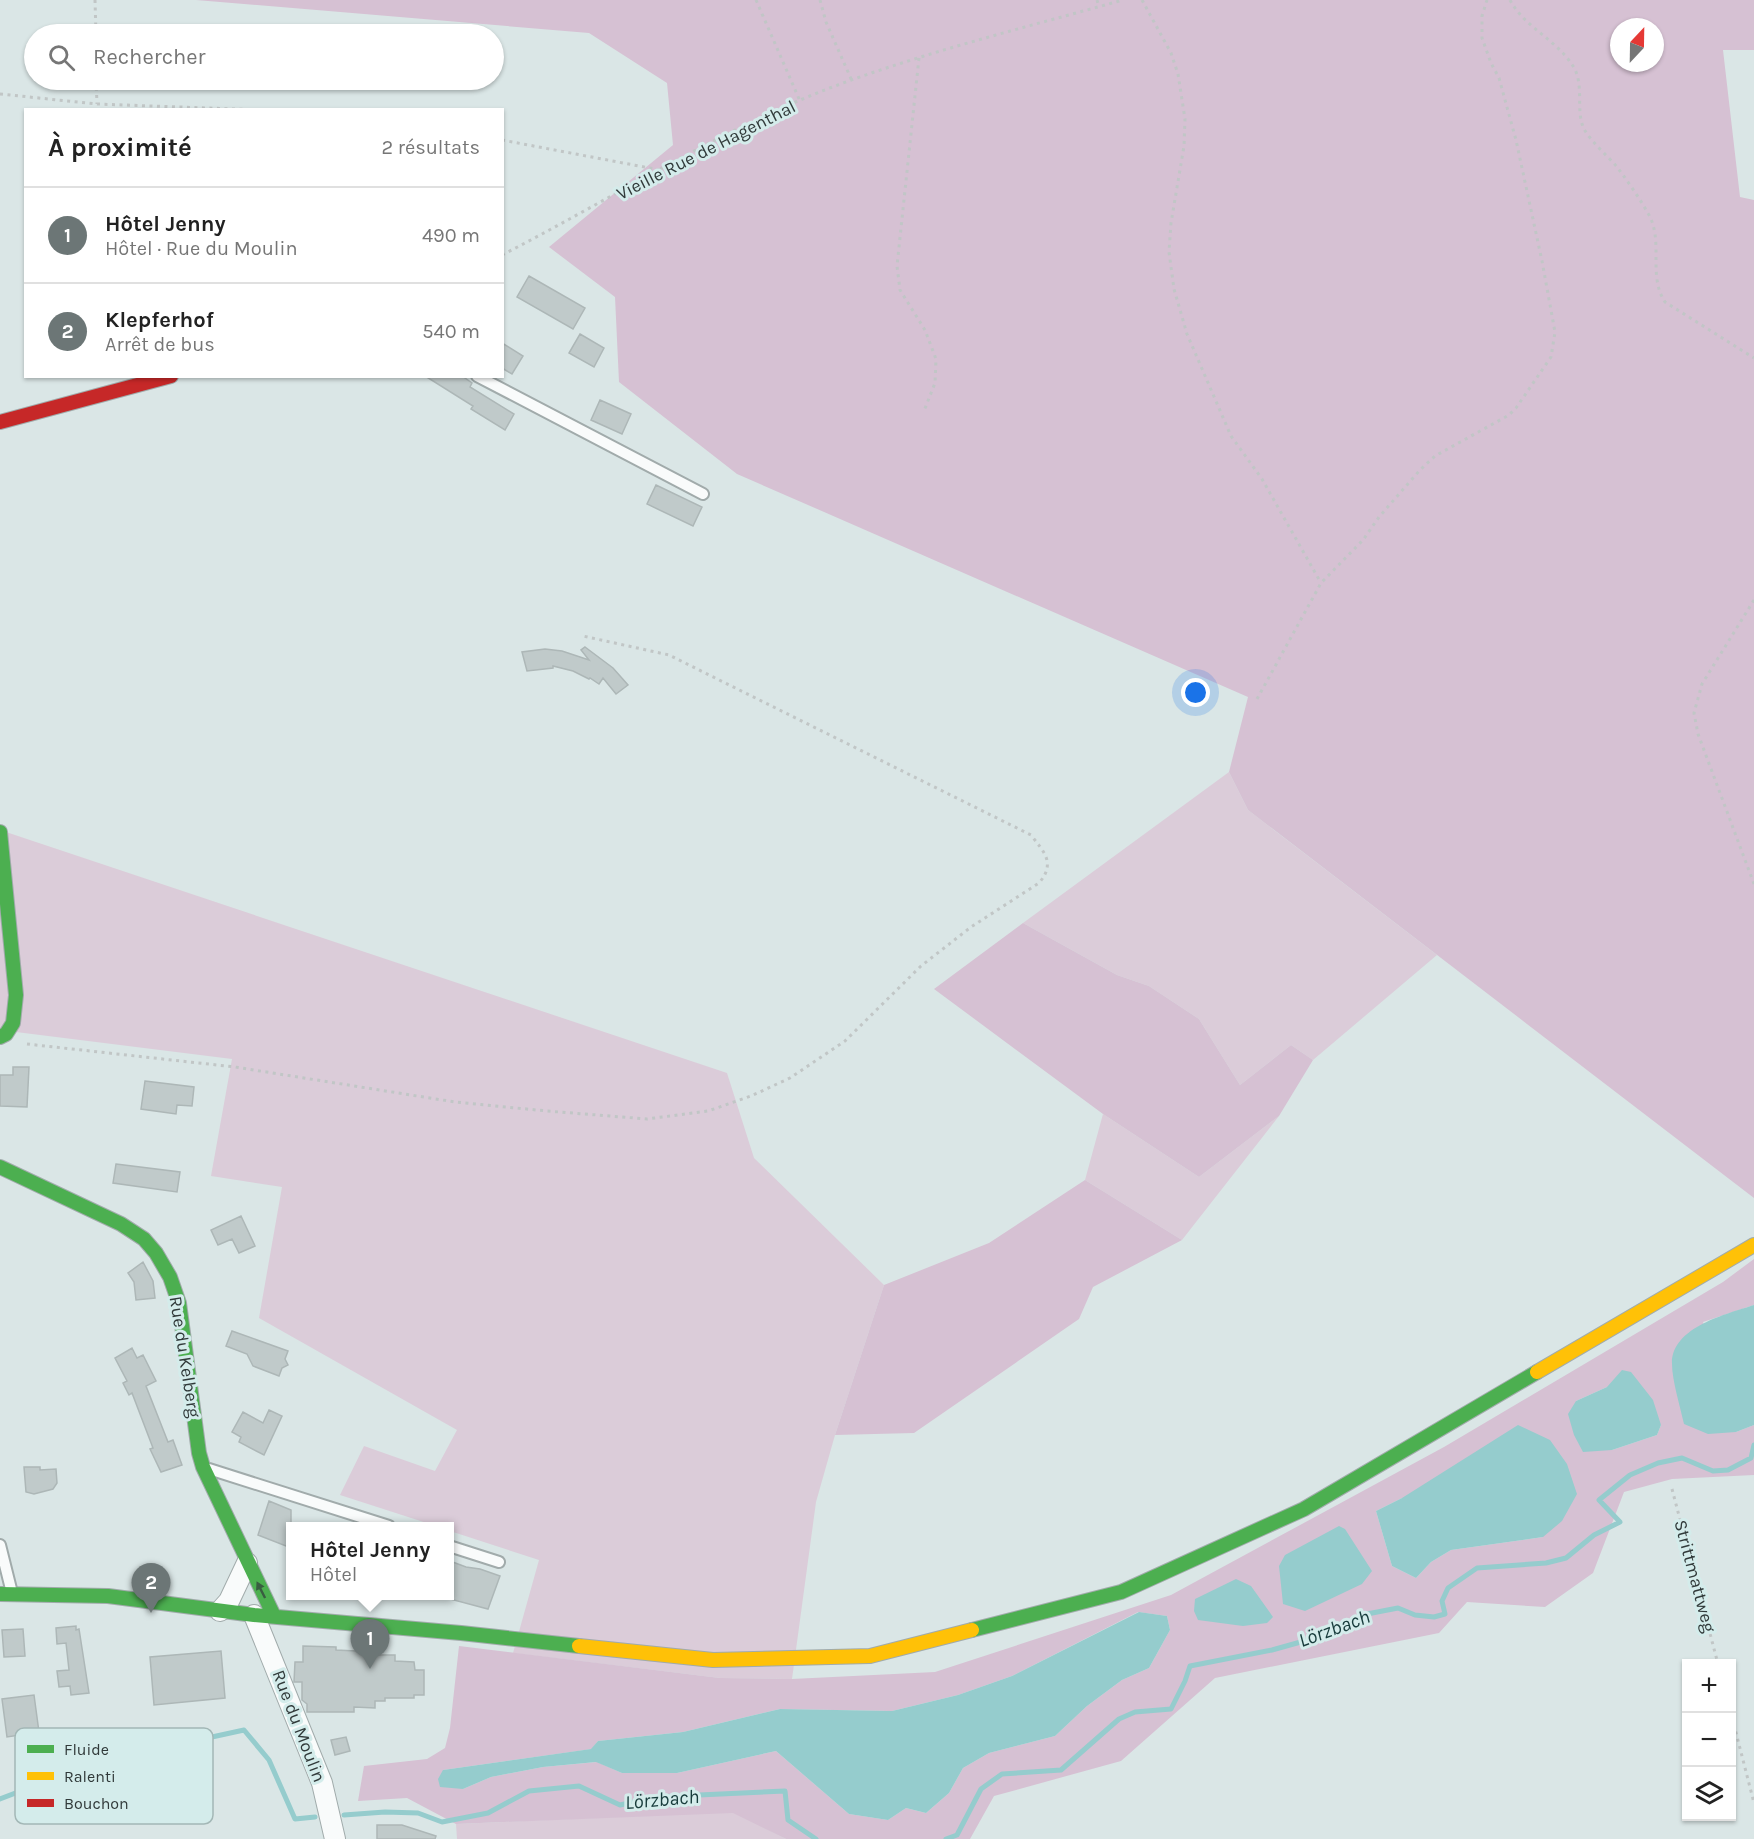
<!DOCTYPE html>
<html lang="fr">
<meta charset="utf-8">
<style>
:root{--surface:#fff;--page:#f6f6f6;--text:#222;--muted:#767676;--line:#e0e0e0;--accent:#6c7676}
body{margin:0;font-family:Karla,sans-serif;background:var(--page);color:var(--text)}
.controls{position:absolute;right:18px;bottom:18px;display:grid;overflow:hidden;border-radius:0px;box-shadow:0 2px 4px #0004}
.controls button{width:54px;height:54px;display:grid;place-items:center;padding:0;border:0;border-bottom:2px solid var(--line);background:var(--surface);color:var(--text);font:30px sans-serif}
.compass{position:absolute;left:1610px;top:18px;width:54px;height:54px;border-radius:50%;background:var(--surface);box-shadow:0 2px 4px #0004;rotate:22deg}
.you{position:absolute;left:1196px;top:693px;width:21px;height:21px;margin:-15px;border:4px solid #fff;border-radius:50%;background:#1a73e8;box-shadow:0 0 0 9px #1a73e833}
.badge{display:grid;place-items:center;width:39px;height:39px;border-radius:50%;background:var(--accent);color:#fff;font-size:20px;font-weight:700}
.pin{position:absolute;translate:-50% -50px;filter:drop-shadow(0 2px 3px #0008)}
.pin::after{content:'';position:absolute;top:32px;width:21px;height:18px;background:inherit;clip-path:polygon(0 0,100% 0,50% 100%)}
.popup{position:absolute;left:286px;top:1522px;width:168px;height:78px;box-sizing:border-box;display:grid;place-content:center;border-radius:0px;background:var(--surface);filter:drop-shadow(0 2px 4px #0005);font-size:20px;white-space:nowrap;color:var(--muted)}
.popup b{font-size:22px;color:var(--text)}
.popup::after{content:'';position:absolute;left:50%;top:100%;margin-left:-12px;border:12px solid transparent;border-top-color:var(--surface)}
.list{margin:0;padding:0;list-style:none}
h2{display:flex;justify-content:space-between;align-items:center;height:78px;margin:0;padding:0 24px;font-size:26px}
h2 small{font-size:20px;font-weight:400;color:var(--muted)}
.list li{display:grid;grid-template-columns:39px 1fr auto;gap:18px;align-items:center;box-sizing:border-box;height:96px;padding:0 24px;border-top:2px solid var(--line)}
.list b{display:block;font-size:22px;white-space:nowrap}
.list p{margin:0;font-size:20px;white-space:nowrap;color:var(--muted)}
.list em{font-size:20px;font-style:normal;color:var(--muted)}
.icon{flex:none;width:33px;height:33px;fill:none;stroke:currentColor;stroke-width:2;stroke-linecap:round;stroke-linejoin:round}
.map{position:relative;flex:none;width:1754px;height:1839px;overflow:hidden}
.search{position:absolute;background:var(--surface);box-shadow:0 2px 4px #0004;left:24px;top:24px;width:480px;height:66px;display:flex;align-items:center;gap:15px;box-sizing:border-box;padding:0 21px;border-radius:33px;color:var(--muted);font-size:22px}
.panel{position:absolute;background:var(--surface);box-shadow:0 2px 4px #0004;left:24px;top:108px;width:480px;height:270px;border-radius:0px}
.map>svg:first-child{display:block}
</style>
<div class="map">
<svg width="1754" height="1839" viewBox="0 0 1754 1839">
<rect width="100%" height="100%" fill="#dae6e6"/>
<path fill="#dbccd9" d="M1229 772 1248 810 1437 955 1313 1060 1291 1045 1240 1085 1199 1019 1149 986 1117 975 1023 923Z
M0 830 727 1073 754 1158 884 1285 835 1435 816 1502 792 1679 720 1678 513 1653 539 1560 450 1531 449 1526H436L340 1495 364 1446 435 1471 457 1430 259 1318 282 1187 211 1176 232 1059 0 1030Z
M1103 1114 1199 1177 1279 1116 1182 1240 1085 1180Z
M733 1812 786 1839H457L456 1824Z"/>
<path fill="#d6c1d3" fill-rule="evenodd" d="M196 0H1754V50H1723L1740 197 1754 200V1198L1248 810 1229 772 1248 697 737 474 619 382 615 297 549 247 673 145 667 83 589 33ZM1619 27H1655V63H1619Z
M1023 923 1117 975 1149 986 1199 1019 1240 1085 1291 1045 1313 1060 1279 1116 1199 1177 1103 1114 934 989Z
M1085 1180 1182 1240 1093 1287 1079 1319 914 1433 835 1435 884 1285 989 1243Z
M1754 1259V1305L1703 1322 1736 1432 1754 1425V1475L1672 1479 1624 1492 1593 1573 1545 1607 1467 1602 1439 1633 1215 1678 1121 1761 994 1796 970 1839H786L733 1813 456 1824 407 1798 358 1801 364 1766 427 1759 445 1748 450 1728 459 1646 720 1678 792 1679 935 1672 1171 1595 1444 1447 1723 1282ZM1607 1387 1661 1425 1657 1435 1612 1450 1576 1401ZM1402 1498 1543 1537 1451 1550 1431 1562 1416 1578 1392 1566 1376 1511ZM1138 1612 1167 1616 1170 1630 1149 1668 1122 1680 1087 1706 1055 1736 989 1753 963 1768 949 1793 926 1813 906 1808 888 1820 849 1814 776 1751 677 1773H622L597 1762 543 1767 491 1777 463 1789 443 1770 592 1749 598 1741 683 1732 780 1709 892 1711 958 1695 1012 1676Z"/>
<path fill="#95cccd" d="M1754 1305V1425L1736 1432 1708 1434 1684 1424C1680 1406 1672 1380 1672 1364 1671 1327 1727 1314 1754 1305Z
M1622 1370 1631 1372 1653 1400 1661 1425 1657 1435 1612 1450 1583 1452 1574 1435 1568 1414 1576 1401 1607 1387Z
M1518 1425 1550 1440 1567 1464 1577 1494 1562 1521 1543 1537 1451 1550 1431 1562 1416 1578 1392 1566 1376 1511 1402 1498Z
M1339 1526 1345 1529 1372 1571 1362 1584 1305 1611 1283 1604 1279 1566 1285 1555Z
M1236 1579 1251 1586 1273 1617 1267 1623 1243 1626 1198 1620 1194 1611 1195 1599Z
M1139 1612 1167 1616 1170 1630 1149 1668 1122 1680 1087 1706 1055 1736 989 1753 963 1768 949 1793 926 1813 906 1808 888 1820 849 1814 776 1751 677 1773H622L596 1762 543 1767 491 1777 463 1789 440 1787 438 1779 443 1770 591 1749 598 1741 683 1732 780 1709 892 1711 958 1695 1012 1676Z"/>
<g fill="none" stroke-linecap="round" stroke-linejoin="round">
<path stroke="#95cccd" stroke-width="5" d="M0 1799 47 1781 166 1768 189 1742 244 1730 269 1760 295 1819 315 1817
M344 1815 385 1812 418 1813 442 1822 488 1813 529 1791 579 1786 620 1805 656 1797 785 1791 788 1820 816 1839
M946 1839 957 1835 981 1789 1002 1774 1061 1770 1119 1719 1135 1712 1171 1709 1185 1681 1190 1666 1272 1650 1315 1638 1367 1614 1398 1608 1415 1615 1434 1617 1445 1614 1442 1601 1448 1588 1477 1568 1546 1563 1566 1558 1594 1535 1620 1522 1599 1500 1630 1475 1658 1463 1682 1458 1713 1471 1728 1470 1751 1458 1754 1445"/>
</g>
<path fill="#c0caca" stroke="#adb7b7" stroke-width="1.5" d="M529 276 585 308 573 329 517 297Z
M580 334 604 348 594 367 569 353Z
M502 343 523 356 512 374 502 368Z
M425 376H462L472 383 470 387 514 414 505 430 471 409 473 406Z
M600 400 631 414 622 434 591 420Z
M656 485 702 507 693 526 647 504Z
M585 647 613 668 628 685 616 694 603 678 599 684 590 678 589 679 573 671 553 666V668L527 671 522 652 545 649 562 651 589 660 581 650Z
M13 1067H29L27 1107 0 1106V1075H13Z
M145 1081 194 1087 192 1106 177 1105 176 1114 141 1109Z
M116 1164 180 1172 177 1192 113 1183Z
M241 1216 255 1246 239 1253 232 1239 218 1245 211 1230Z
M143 1262 153 1281 155 1298 136 1300 134 1282 128 1273Z
M232 1331 288 1351 285 1359 288 1365 282 1368 279 1376 253 1366 247 1354 226 1346Z
M132 1348 137 1358 143 1355 156 1381 146 1386 168 1442 173 1440 182 1465 161 1472 150 1449 153 1448 132 1393 129 1395 123 1383 127 1381 115 1358Z
M269 1410 282 1416 264 1455 239 1442 241 1437 232 1432 243 1412 263 1423Z
M24 1467H40V1470L56 1469 57 1483 53 1489 34 1494 26 1492Z
M269 1501 291 1510V1548L258 1535Z
M450 1561 466 1567 480 1569 500 1576 488 1609 450 1599Z
M76 1626V1630L79 1629 89 1693 71 1695 70 1686 59 1687 57 1671 69 1670 66 1643 57 1644 56 1628Z
M23 1629 25 1656 4 1657 2 1630Z
M303 1646 336 1647V1650L376 1652V1655H395V1661L414 1662 415 1670H424V1695H414V1698H385V1701H375V1708L354 1707V1712H307V1704L302 1700V1682H294L295 1662H303Z
M221 1651 225 1698 154 1705 150 1657Z
M34 1695 39 1732 7 1737 2 1699Z
M346 1737 350 1751 335 1755 331 1740Z
M377 1825H402L436 1836 435 1839H377Z"/>
<g fill="none" stroke-linecap="round" stroke-linejoin="round">
<g stroke="#a1abab" stroke-width="14">
<path id="lane" d="M477 376 703 494
M209 1469 389 1526
M0 1545 12 1593
M449 1546 499 1562"/>
</g>
<g stroke="#a1abab" stroke-width="22">
<path id="street" d="M220 1611 229 1601 247 1563
M254 1615 322 1783 335 1839"/>
</g>
<g stroke="#a1abab" stroke-width="16">
<path id="fast" d="M0 832 16 995 13 1023 6 1034 0 1037
M0 1167 121 1224 144 1239 156 1253 170 1277 179 1303 199 1453 203 1467 274 1616
M0 1594 108 1596 254 1615 461 1633 579 1646
M972 1630 1121 1592 1304 1509 1537 1372"/>
</g>
<g stroke="#a1abab" stroke-width="16">
<path id="slow" d="M1537 1372 1754 1245
M579 1646 713 1660 870 1656 972 1630"/>
</g>
<g stroke="#a1abab" stroke-width="16">
<path id="jam" d="M0 422 171 376"/>
</g>
<path stroke="#c1c6c6" stroke-width="3" stroke-dasharray="3 4.5" stroke-linecap="butt" d="M95 0 96 34
M756 0 800 101
M820 0 826 22 852 81
M1097 0 1099 7
M1142 0 1171 53 1178 74 1185 119 1184 146 1171 223 1169 252 1174 289 1187 334 1231 436 1262 479 1321 583
M1510 0C1525 28 1556 39 1573 66 1585 85 1575 110 1584 129 1592 143 1607 155 1617 167 1629 183 1641 200 1650 217 1663 244 1648 276 1665 302L1754 358
M919 58 897 266 900 290 925 330 936 359 935 383 924 411
M96 80 97 104
M0 94 97 104 262 110
M502 140 660 170
M502 255C613 198 719 130 835 86 929 51 1027 27 1123 0
M1754 600 1702 684 1694 713 1698 734 1754 884
M1257 699 1321 583 1363 540 1379 517 1420 470 1435 456 1509 415 1516 408 1551 357 1555 332 1542 261 1516 140 1499 78 1491 63 1482 38V16L1487 0
M27 1044 235 1067 455 1102 547 1111 647 1119 708 1111 751 1096 790 1078 845 1041 921 966 971 927 1039 883C1056 863 1044 852 1031 835L669 655 583 636
M1672 1489 1718 1664
M1732 1717 1754 1803"/>
<use href="#lane" stroke="#f9fbfb" stroke-width="10"/>
<use href="#street" stroke="#f9fbfb" stroke-width="20"/>
<use href="#fast" stroke="#4caf50" stroke-width="14"/>
<use href="#slow" stroke="#ffc107" stroke-width="14"/>
<use href="#jam" stroke="#c62828" stroke-width="14"/>
</g>
<defs><path id="oneway-solid" d="M-6-.8H1V-3.2L6.5 0L1 3.2V.8H-6Z" transform="scale(1.5)"/></defs>
<use fill="#395d41" href="#oneway-solid" transform="translate(261 1590) rotate(-117)"/>
<g text-anchor="middle" stroke-width="6" stroke-linejoin="round" paint-order="stroke">
<g font-size="18" fill="#313a3a" stroke="#d4eceb">
<text transform="translate(706 150) rotate(-27)" y="6">Vieille Rue de Hagenthal</text>
<text transform="translate(185 1357) rotate(81)" y="6">Rue du Kelberg</text>
<text transform="translate(1695 1576) rotate(75)" y="6">Strittmattweg</text>
<text transform="translate(299 1726) rotate(69)" y="6">Rue du Moulin</text>
</g>
<g font-size="20" font-style="italic" fill="#183c3c" stroke="#d4eceb">
<text transform="translate(1334 1628) rotate(-20)" y="7">Lörzbach</text>
<text transform="translate(662 1799) rotate(-5)" y="7">Lörzbach</text>
</g>
</g>
<rect x="15" y="1728" width="198" height="96" rx="9" fill="#d4eceb" stroke="#a3b7b6" stroke-width="1.5"/>
<rect x="27" y="1745" width="27" height="8" fill="#4caf50"/>
<rect x="27" y="1772" width="27" height="8" fill="#ffc107"/>
<rect x="27" y="1799" width="27" height="8" fill="#c62828"/>
<g font-size="16" fill="#313a3a">
<text x="64" y="1755">Fluide</text>
<text x="64" y="1782">Ralenti</text>
<text x="64" y="1809">Bouchon</text>
</g>
</svg>
<div class="controls">
<button>+</button>
<button>−</button>
<button><svg class="icon" aria-label="layers" viewBox="0 0 24 24"><path d="M12 4l9 5-9 5-9-5zM3 14l9 5 9-5"/></svg></button>
</div>
<svg class="compass" viewBox="-18 -18 36 36"><path d="M0-13l5 13h-10z" fill="#e53935"/><path d="M0 13l5-13h-10z" fill="#767676"/></svg>
<div class="you"></div>
<div class="pin badge" style="left:370px;top:1669px">1</div>
<div class="popup"><b>Hôtel Jenny</b>Hôtel</div>
<div class="pin badge" style="left:151px;top:1613px">2</div>
<div class="search"><svg class="icon" aria-label="search" viewBox="0 0 24 24"><circle cx="10" cy="10" r="6"/><path d="M15 15l6 6"/></svg>Rechercher</div>
<section class="panel">
<h2>À proximité<small>2 résultats</small></h2>
<ul class="list">
<li><span class="badge">1</span><div><b>Hôtel Jenny</b><p>Hôtel · Rue du Moulin</p></div><em>490 m</em></li>
<li><span class="badge">2</span><div><b>Klepferhof</b><p>Arrêt de bus</p></div><em>540 m</em></li>
</ul>
</section>
</div>
